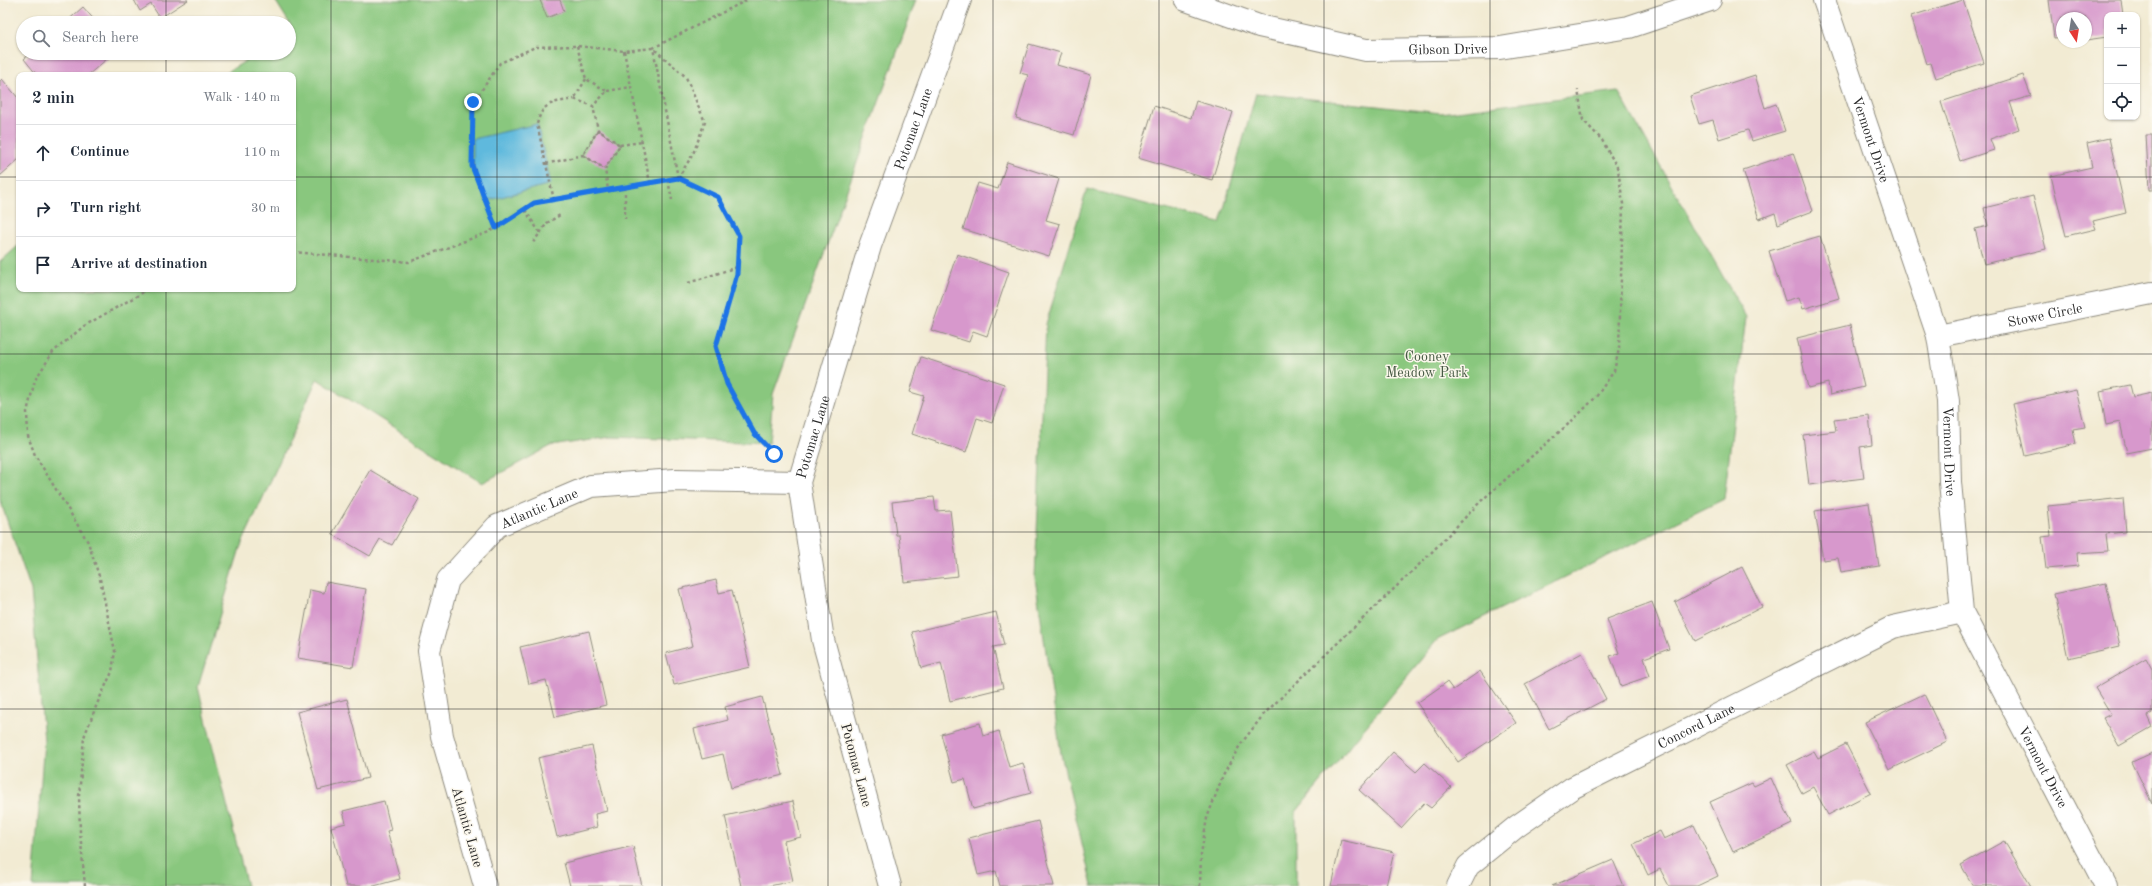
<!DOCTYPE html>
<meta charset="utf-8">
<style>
:root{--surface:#fff;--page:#f2f2f3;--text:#1f2937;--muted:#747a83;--line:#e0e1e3}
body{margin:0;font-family:"Old Standard TT",serif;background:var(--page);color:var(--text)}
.controls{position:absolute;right:12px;top:12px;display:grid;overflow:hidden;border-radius:8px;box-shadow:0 1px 3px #0004}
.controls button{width:36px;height:36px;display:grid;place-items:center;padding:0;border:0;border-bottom:1px solid var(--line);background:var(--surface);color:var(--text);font:20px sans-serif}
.compass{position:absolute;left:2056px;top:12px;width:36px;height:36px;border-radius:50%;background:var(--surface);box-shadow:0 1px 3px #0004;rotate:168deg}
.stop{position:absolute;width:12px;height:12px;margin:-9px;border:3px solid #1a73e8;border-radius:50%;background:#fff}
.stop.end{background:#1a73e8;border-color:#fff;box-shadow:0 1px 4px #0008}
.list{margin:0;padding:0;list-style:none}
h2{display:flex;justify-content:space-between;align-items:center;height:52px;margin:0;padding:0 16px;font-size:17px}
h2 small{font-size:13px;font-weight:400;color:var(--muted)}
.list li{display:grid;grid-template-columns:26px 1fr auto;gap:12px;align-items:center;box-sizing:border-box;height:56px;padding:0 16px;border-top:1px solid var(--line)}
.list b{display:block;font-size:15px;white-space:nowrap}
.list em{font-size:13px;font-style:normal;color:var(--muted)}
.icon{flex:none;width:22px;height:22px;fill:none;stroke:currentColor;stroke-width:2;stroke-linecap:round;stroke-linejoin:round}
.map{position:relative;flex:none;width:2152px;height:886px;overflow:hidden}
.search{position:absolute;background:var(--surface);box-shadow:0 1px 3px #0004;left:16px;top:16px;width:280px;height:44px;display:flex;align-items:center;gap:10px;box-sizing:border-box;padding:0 14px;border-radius:22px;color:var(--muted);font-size:15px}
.panel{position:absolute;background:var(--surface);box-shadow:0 1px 3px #0004;left:16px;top:72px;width:280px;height:220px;border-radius:8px}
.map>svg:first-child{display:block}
</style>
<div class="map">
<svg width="2152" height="886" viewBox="0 0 2152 886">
<rect width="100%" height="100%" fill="#fbf7ec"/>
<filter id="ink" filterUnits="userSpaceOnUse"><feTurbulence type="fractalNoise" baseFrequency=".025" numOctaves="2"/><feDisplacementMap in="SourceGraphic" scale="8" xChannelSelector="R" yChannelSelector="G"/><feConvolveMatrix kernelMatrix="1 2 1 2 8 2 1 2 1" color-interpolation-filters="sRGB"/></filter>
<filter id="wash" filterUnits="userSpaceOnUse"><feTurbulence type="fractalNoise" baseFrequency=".012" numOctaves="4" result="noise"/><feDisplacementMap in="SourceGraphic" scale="16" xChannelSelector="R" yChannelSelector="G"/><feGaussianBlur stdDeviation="0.9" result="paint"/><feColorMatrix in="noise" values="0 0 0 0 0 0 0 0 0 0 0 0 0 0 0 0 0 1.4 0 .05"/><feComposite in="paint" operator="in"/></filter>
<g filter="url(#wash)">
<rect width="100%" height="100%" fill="#f2ebd3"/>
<path fill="#89c77e" stroke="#5a7954" d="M275 0H916L773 394 769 443 611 437 551 446 482 483 317 379 240 548 198 687 247 886H33L44 741 31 590 0 500V262L19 245V289H293V75H222L259 53H289V36L295 32Z
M1618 91 1746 317 1724 499 1437 640 1296 812V886H1092L1061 754 1035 578 1046 324 1087 189 1220 223 1256 93 1441 113Z"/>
<path fill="#5fb9dd" stroke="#457284" d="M537 124 551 184 486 201 473 166V139Z"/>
<g id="blocks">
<path fill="#d798cc" d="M134 0H188L160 18 151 4 140 11Z
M540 0H560L564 11 547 18Z
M1963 0 1984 63 1936 78 1931 63 1926 64 1911 16Z
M2049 0H2121L2123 15H2107V37L2086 40V18H2062V37L2054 38Z
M83 7 97 23H65Z
M1029 44 1061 53 1057 65 1091 75 1074 135 1016 118 1028 75 1020 73Z
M31 53H114L88 75H37L24 59Z
M1755 75 1765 108 1776 104 1785 131 1752 141 1748 130 1719 139 1713 120 1699 124 1690 96Z
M2023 75 2031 96 2010 102 2019 129 1990 139 1994 150 1960 161 1941 102Z
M2 79 19 99V159L0 176V81Z
M1196 101 1233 112 1212 180 1138 158 1154 106 1191 118Z
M598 130 620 145 605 169 583 155Z
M2146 135H2152V190H2149Z
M2109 138 2126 213 2093 221 2096 229 2066 236 2051 176 2092 167 2087 143Z
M1793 153 1813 211 1778 224 1775 213 1759 219 1743 170Z
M1007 162 1059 179 1046 220 1060 224 1049 256 963 229 978 183 998 189Z
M2033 196 2046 249 1984 264 1975 229 1988 226 1984 208Z
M1820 236 1839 298 1803 309 1799 297 1785 301 1769 251Z
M957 254 1009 272 987 336 973 331 969 342 931 330Z
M1850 325 1864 387 1830 395 1828 383 1808 388 1797 338Z
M921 357 1004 384 992 423 977 418 966 452 912 434 924 396 910 392Z
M2130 385 2133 397 2152 393V448L2127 453 2120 422 2106 425 2100 391Z
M2076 390 2085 427 2073 429 2076 444 2025 456 2013 404Z
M1869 415 1872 445 1860 447 1864 478 1809 485 1803 435 1836 431 1834 419Z
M370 470 419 499 392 545 380 539 370 556 332 534Z
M934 497 936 511 950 510 958 576 904 582 899 535H896L892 502Z
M2123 498 2126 532 2106 534 2108 551 2077 553 2078 566 2046 569 2042 537 2051 536 2048 506Z
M1869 503 1879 566 1841 572 1838 558 1823 560 1815 511Z
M1742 567 1762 607 1695 641 1675 602Z
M716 580 719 593 732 590 750 667 674 685 666 653 693 646 679 589Z
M326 582 366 589 353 667 298 658 310 590 324 593Z
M2106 583 2120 646 2068 658 2054 594Z
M1652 602 1669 649 1644 658 1650 676 1621 686 1610 656 1619 653 1607 619Z
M996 612 1004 645 993 647 1003 688 950 701 941 663 921 668 912 632Z
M589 631 606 705 555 717 546 680 529 684 520 647Z
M1582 653 1606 699 1549 729 1525 684Z
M2146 658 2152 669V713L2147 716 2152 727 2119 746 2103 718 2111 714 2095 688Z
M1480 671 1516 723 1458 762 1417 703 1447 682 1453 690Z
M1924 694 1947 742 1889 770 1865 722Z
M762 697 783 775 731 788 723 754 702 759 694 729 728 720 725 707Z
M347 699 368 778 318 790 297 712Z
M980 723 983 736 999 731 1009 767 1023 763 1031 793 973 809 965 779 954 782 941 734Z
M1846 744 1871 793 1828 815 1813 787 1802 793 1787 765 1814 751 1818 758Z
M592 746 607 811 595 814 597 827 557 837 538 758Z
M1393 752 1416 772 1425 763 1451 787 1431 808 1424 803 1401 828 1359 790Z
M2152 753V803L2132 762Z
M1771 778 1792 824 1733 852 1710 802 1752 783 1754 786Z
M384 801 391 830 387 831 400 879 374 886H346L331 827 346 823 343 811Z
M793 801 801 837 784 841 793 881 769 886H741L725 816Z
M1038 821 1054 886H1000L996 871 978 875 969 838Z
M1694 825 1718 876 1697 886H1669L1660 869 1648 875 1633 844 1660 831 1664 839Z
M1341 840 1394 852 1386 886H1331Z
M2004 841 2031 886H1973L1961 865Z
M633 846 642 886H570L564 863Z
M1613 860 1624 886H1552Z"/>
</g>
</g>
<g filter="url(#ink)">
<use href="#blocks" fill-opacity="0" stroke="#8e8b7f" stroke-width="1"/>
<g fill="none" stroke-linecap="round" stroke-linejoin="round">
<g stroke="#8e8b7f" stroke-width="24">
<g id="minor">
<path id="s1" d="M1186 0 1259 26 1366 50 1500 48 1629 27 1710 0"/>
<path id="s2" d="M1824 0 1938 336 1948 401 1950 482 1962 612 2106 886"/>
<path id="s3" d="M1938 336 2152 293"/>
<path id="s4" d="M485 886 442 736 429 651 448 580 497 526 591 486 675 480 799 482"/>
<path id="s5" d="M890 886 823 640 799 482 870 246 960 0"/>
<path id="s6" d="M1458 886 1468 866 1516 827 1572 788 1893 627 1962 612"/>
</g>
</g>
<path stroke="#8e8b7f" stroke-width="2.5" stroke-dasharray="3 3" stroke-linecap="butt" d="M577 46 586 79 607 91 593 106 598 130 620 145 605 169 608 190
M624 51 650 183
M586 79 574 99 593 106
M607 91 631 87
M598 130 583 155 605 169
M620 145 642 142
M546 164 583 155
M678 178 653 48 747 0
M668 180 672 200
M625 187V219
M554 200 537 124C543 101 553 103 574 99
M525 210 540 233 532 244
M496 227 473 166V103L500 63 535 47 577 46 624 51 653 48 686 77 705 122 693 154 678 178
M540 233 547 223 560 215
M293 252 409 262 489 232 534 203 678 178 718 197 739 236 737 274 716 347 727 384 754 433 774 454
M688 283 737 267
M85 886 80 832 79 796 84 737 97 704 112 672 115 651 100 579 88 542 35 455 28 436 27 412 35 380 53 352 84 326 149 289
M1200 886 1201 854 1207 818 1223 776 1240 745 1264 714 1428 556 1481 501 1574 419 1596 397 1614 371 1619 349 1623 204 1618 169 1602 140 1583 120 1578 90"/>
<use href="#minor" stroke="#fff" stroke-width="22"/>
</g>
</g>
<g fill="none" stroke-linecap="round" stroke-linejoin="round" filter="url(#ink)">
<path stroke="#1a73e8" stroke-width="5" d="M473 102 472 166 496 228 534 203 678 178 718 197 739 236 737 274 716 346 727 384 754 433 774 454"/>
</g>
<path fill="none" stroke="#2b2b2b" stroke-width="1" stroke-opacity="0.55" d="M166 0V23M331 0V886M497 0V886M662 0V886M828 0V886M993 0V886M1159 0V886M1324 0V886M1490 0V886M1655 0V886M1821 0V886M1986 0V886M166 53V75M0 177H19M293 177H2152M166 289V886M0 354H2152M0 532H2152M0 709H2152"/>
<g text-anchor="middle" stroke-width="3" stroke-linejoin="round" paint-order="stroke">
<g font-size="14" fill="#2b2b2b" stroke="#fbf7ec">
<text dy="5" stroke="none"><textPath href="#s1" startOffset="269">Gibson Drive</textPath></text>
<text dy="5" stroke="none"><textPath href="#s5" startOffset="786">Potomac Lane</textPath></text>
<text dy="5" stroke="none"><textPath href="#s2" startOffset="147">Vermont Drive</textPath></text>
<text dy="5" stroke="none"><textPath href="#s3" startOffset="109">Stowe Circle</textPath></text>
<text dy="5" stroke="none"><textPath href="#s5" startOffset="462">Potomac Lane</textPath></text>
<text dy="5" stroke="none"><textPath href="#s2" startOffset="471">Vermont Drive</textPath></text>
<text dy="5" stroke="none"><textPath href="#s4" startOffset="434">Atlantic Lane</textPath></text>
<text dy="5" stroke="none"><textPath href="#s6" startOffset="291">Concord Lane</textPath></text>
<text transform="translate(857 765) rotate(75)" y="5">Potomac Lane</text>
<text dy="5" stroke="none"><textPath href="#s2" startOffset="807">Vermont Drive</textPath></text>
<text transform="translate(468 827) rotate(74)" y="5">Atlantic Lane</text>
</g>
<g font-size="14" fill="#475a44" stroke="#fbf7ec">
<text x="1427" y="361">Cooney<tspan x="1427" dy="16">Meadow Park</tspan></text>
</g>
</g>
</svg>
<div class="controls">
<button>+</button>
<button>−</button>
<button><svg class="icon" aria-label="locate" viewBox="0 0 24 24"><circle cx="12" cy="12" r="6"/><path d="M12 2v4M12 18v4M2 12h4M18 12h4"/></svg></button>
</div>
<svg class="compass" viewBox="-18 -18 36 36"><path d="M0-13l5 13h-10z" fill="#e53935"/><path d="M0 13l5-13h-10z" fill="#747a83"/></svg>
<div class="stop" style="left:774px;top:454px"></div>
<div class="stop end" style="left:473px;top:102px"></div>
<div class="search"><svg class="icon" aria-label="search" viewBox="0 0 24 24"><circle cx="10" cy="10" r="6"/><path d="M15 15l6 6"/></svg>Search here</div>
<section class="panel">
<h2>2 min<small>Walk · 140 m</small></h2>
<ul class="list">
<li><svg class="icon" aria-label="ahead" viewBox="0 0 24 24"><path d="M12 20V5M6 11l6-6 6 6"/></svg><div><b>Continue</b></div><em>110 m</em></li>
<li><svg class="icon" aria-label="right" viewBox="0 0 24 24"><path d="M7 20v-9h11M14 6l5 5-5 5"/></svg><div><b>Turn right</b></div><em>30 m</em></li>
<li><svg class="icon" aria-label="arrive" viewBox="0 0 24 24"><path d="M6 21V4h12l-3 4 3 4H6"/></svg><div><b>Arrive at destination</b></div></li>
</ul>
</section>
</div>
